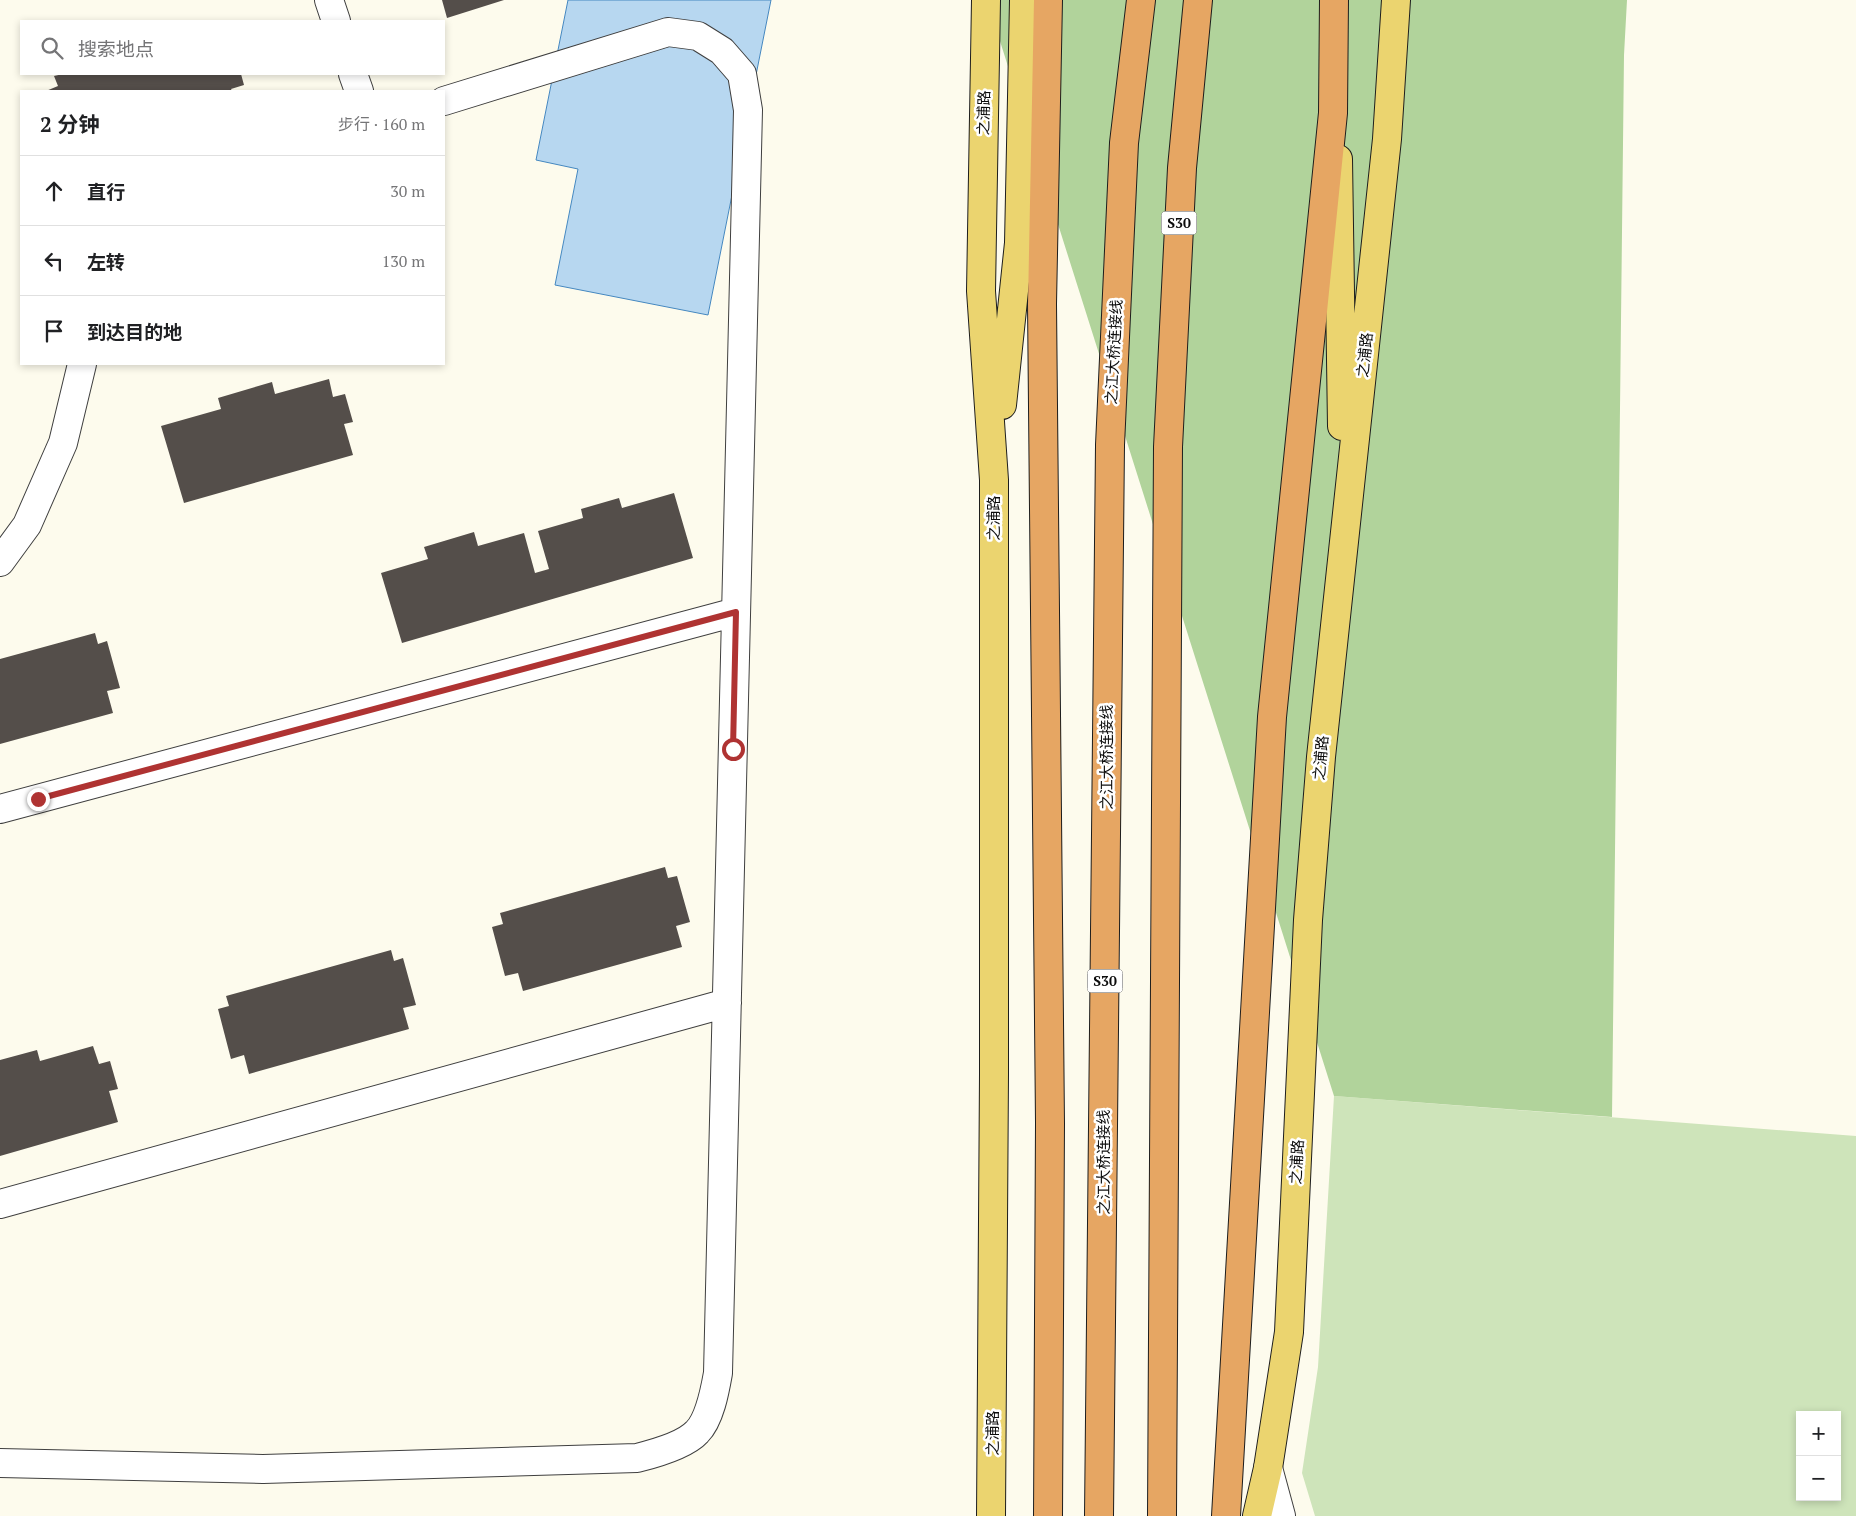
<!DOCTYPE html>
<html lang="zh">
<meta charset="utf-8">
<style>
:root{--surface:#fff;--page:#f2f2f2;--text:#202124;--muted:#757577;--line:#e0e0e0}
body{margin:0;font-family:"PT Serif","Noto Sans SC",serif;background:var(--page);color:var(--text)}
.controls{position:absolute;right:15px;bottom:15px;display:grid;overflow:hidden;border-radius:0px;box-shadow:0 2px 8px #0003}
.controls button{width:45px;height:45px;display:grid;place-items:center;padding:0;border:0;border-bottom:1px solid var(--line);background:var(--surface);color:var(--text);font:25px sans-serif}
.stop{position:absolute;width:15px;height:15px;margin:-11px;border:4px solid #af3332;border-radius:50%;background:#fff}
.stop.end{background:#af3332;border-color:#fff;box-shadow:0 1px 5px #0008}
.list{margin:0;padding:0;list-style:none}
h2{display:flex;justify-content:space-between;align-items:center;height:65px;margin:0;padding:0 20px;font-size:21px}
h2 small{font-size:16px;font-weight:400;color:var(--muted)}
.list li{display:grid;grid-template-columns:32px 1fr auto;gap:15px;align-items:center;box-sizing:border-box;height:70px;padding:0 20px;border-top:1px solid var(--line)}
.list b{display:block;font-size:19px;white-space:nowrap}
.list em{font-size:16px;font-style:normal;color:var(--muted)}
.icon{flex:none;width:28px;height:28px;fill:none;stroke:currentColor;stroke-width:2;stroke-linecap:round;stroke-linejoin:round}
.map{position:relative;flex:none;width:1856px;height:1516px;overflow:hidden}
.search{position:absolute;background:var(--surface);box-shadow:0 2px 8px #0003;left:20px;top:20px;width:425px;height:55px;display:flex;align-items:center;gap:12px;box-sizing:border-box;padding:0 18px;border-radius:0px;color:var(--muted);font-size:19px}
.panel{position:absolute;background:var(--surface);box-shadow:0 2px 8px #0003;left:20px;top:90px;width:425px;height:275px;border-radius:0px}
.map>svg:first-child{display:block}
</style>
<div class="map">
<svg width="1856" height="1516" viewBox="0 0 1856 1516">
<rect width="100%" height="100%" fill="#fdfbed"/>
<path fill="#cee4ba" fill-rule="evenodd" d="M1334 1096 1856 1136V1516H1315L1302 1473 1318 1367ZM1800 1415H1837V1497H1800Z"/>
<path fill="#b1d39b" d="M987 0H1627L1624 55 1612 1117 1334 1096Z"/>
<path fill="#b7d7f0" stroke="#4588c0" d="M568 0H771L708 315 555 285 578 169 536 160Z"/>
<path fill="#544e4a" d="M442 0H504L447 18Z
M63 74H241L244 85 231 89 232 91H46L58 86 54 76Z
M329 379 333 397 345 394 353 422 344 424 353 455 184 503 161 426 221 409 218 398 272 382 275 394Z
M674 493 693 558 402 643 381 573 428 559 424 547 474 532 478 546 524 533 535 573 549 569 538 531 583 518 581 509 619 498 622 508Z
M95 633 98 644 107 641 120 688 107 691 113 713 0 744V659Z
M665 867 668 878 677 876 690 922 676 926 682 947 523 991 518 973 505 976 492 927 503 924 500 913Z
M391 950 394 961 403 958 416 1005 403 1008 409 1029 249 1074 244 1055 231 1059 218 1009 229 1006 226 996Z
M93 1046 99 1064 110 1061 118 1089 109 1091 118 1122 0 1156V1060L37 1050 40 1061Z"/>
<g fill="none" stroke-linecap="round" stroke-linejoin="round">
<g stroke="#3f3f3f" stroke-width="30">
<path id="minor" d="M329 0 336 21
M353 74 359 91
M0 562 27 525 63 443 82 364
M0 809 736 612
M0 1204 727 1003
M0 1463 263 1469 637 1458C653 1454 685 1445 697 1432 710 1419 715 1390 718 1373L748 110 742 74 722 51 698 36 668 32 444 101
M1268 1468 1281 1516"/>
</g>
<g stroke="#1d1d1d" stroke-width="30">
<path id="major" d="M986 0 981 291 994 480V1074L991 1516
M1338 159 1342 426
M1002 405 1019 243 1024 0
M1257 1516 1268 1468 1289 1332 1308 920 1321 757 1387 139 1396 0"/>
</g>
<g stroke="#1d1d1d" stroke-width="30">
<path id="highway" d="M1048 1516 1050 1123 1042 304 1048 0
M1099 1516 1110 445 1124 143 1141 0
M1162 1516 1168 447 1182 168 1198 0
M1226 1516 1272 717 1333 113 1334 0"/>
</g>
<use href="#minor" stroke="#fff" stroke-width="28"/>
<use href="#major" stroke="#ebd46f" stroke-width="28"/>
<use href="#highway" stroke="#e6a663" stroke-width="28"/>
</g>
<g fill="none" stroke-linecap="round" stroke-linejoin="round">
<path stroke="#af3332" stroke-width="6" d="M38 799 736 612 733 749"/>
</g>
<g text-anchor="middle" stroke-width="5" stroke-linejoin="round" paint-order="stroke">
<g fill="#fff" stroke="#555" stroke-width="1">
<rect x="1161.5" y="211.5" width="35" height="23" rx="4"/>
<rect x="1087.5" y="969.5" width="35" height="23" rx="4"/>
</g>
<g font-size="14" font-weight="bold" fill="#0c0c0c">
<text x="1179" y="228">S30</text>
<text x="1105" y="986">S30</text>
</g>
<g font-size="15" fill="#0c0c0c" stroke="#fff">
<text transform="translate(984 113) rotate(-89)" y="5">之浦路</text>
<text transform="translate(1114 352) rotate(-87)" y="5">之江大桥连接线</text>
<text transform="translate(1365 355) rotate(-84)" y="5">之浦路</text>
<text transform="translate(994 518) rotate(-90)" y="5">之浦路</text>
<text transform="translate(1107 757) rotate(-90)" y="5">之江大桥连接线</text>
<text transform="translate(1321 758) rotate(-85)" y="5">之浦路</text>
<text transform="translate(1104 1162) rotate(-90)" y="5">之江大桥连接线</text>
<text transform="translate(1297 1162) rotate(-87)" y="5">之浦路</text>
<text transform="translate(993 1433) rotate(-90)" y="5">之浦路</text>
</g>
</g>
</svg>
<div class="controls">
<button>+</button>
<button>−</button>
</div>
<div class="stop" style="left:733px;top:749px"></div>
<div class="stop end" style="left:38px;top:799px"></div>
<div class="search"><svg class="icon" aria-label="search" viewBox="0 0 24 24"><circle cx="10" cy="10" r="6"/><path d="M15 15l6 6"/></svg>搜索地点</div>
<section class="panel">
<h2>2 分钟<small>步行 · 160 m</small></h2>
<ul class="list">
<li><svg class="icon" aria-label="ahead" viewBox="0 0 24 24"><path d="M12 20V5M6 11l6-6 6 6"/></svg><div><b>直行</b></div><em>30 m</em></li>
<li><svg class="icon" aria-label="left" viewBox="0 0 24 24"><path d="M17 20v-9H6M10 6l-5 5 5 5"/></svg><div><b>左转</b></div><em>130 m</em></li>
<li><svg class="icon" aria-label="arrive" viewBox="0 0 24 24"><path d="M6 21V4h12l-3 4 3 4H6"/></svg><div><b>到达目的地</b></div></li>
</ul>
</section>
</div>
